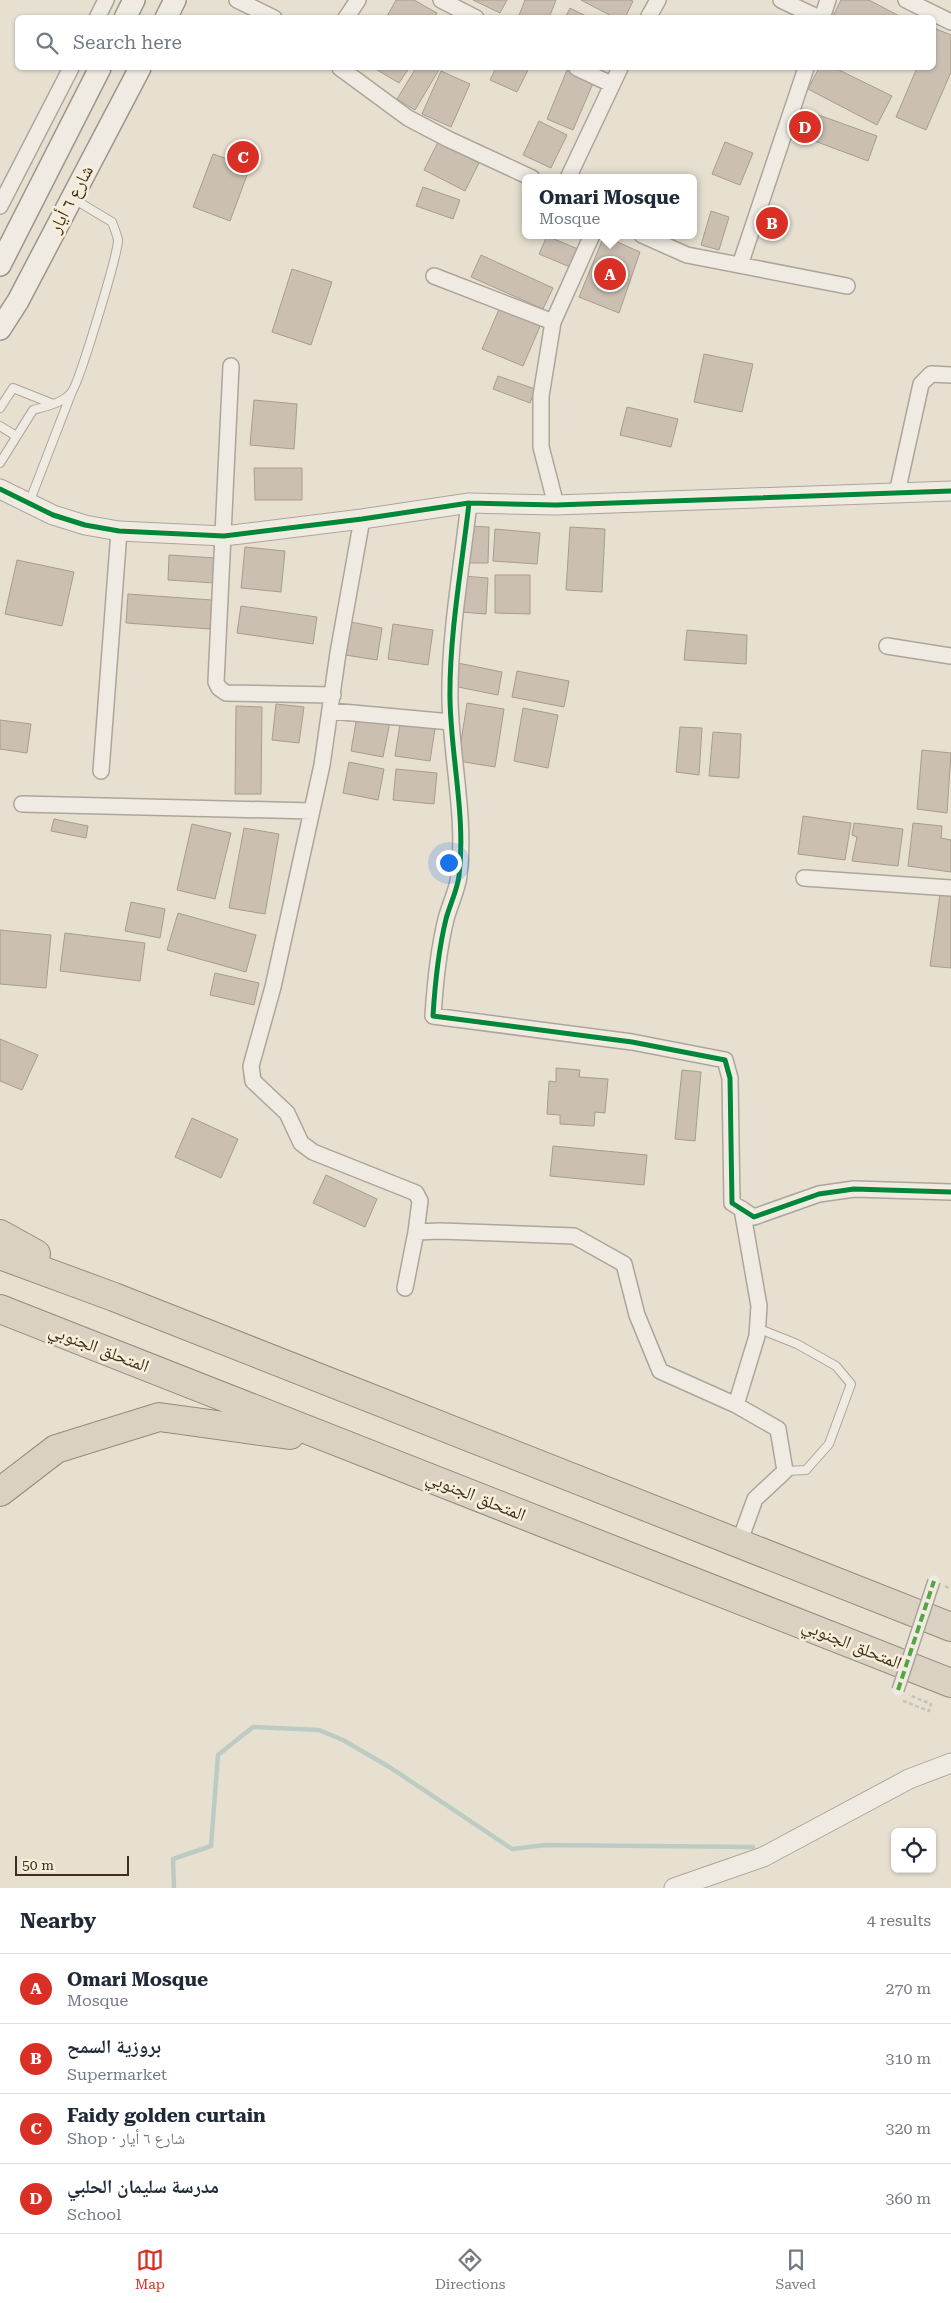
<!DOCTYPE html>
<meta charset="utf-8">
<style>
:root{--surface:#fff;--page:#f2f2f3;--text:#1f2937;--muted:#747a83;--line:#e0e1e3;--accent:#d93025}
body{margin:0;font-family:"Roboto Serif","Noto Naskh Arabic",serif;background:var(--page);color:var(--text)}
.controls{position:absolute;right:15px;bottom:15px;display:grid;overflow:hidden;border-radius:8px;box-shadow:0 1px 4px #0004}
.controls button{width:45px;height:45px;display:grid;place-items:center;padding:0;border:0;border-bottom:1px solid var(--line);background:var(--surface);color:var(--text);font:25px sans-serif}
.scale{position:absolute;left:15px;bottom:12px;width:114px;box-sizing:border-box;padding-left:5px;border:2px solid #3d2e20;border-top:0;font-size:14px;line-height:18px;white-space:nowrap;color:#3d2e20;-webkit-text-stroke:4px #f7eed8;paint-order:stroke}
.you{position:absolute;left:448px;top:862px;width:18px;height:18px;margin:-12px;border:4px solid #fff;border-radius:50%;background:#1a73e8;box-shadow:0 0 0 8px #1a73e833}
.badge{display:grid;place-items:center;width:32px;height:32px;border-radius:50%;background:var(--accent);color:#fff;font-size:16px;font-weight:700}
.pin{position:absolute;translate:-50% -50%;border:2px solid #fff;box-shadow:0 1px 5px #0006}
.popup{position:absolute;left:522px;top:174px;width:175px;height:65px;box-sizing:border-box;display:grid;place-content:center;border-radius:8px;background:var(--surface);filter:drop-shadow(0 1px 4px #0005);font-size:16px;white-space:nowrap;color:var(--muted)}
.popup b{font-size:19px;color:var(--text)}
.popup::after{content:'';position:absolute;left:50%;top:100%;margin-left:-10px;border:10px solid transparent;border-top-color:var(--surface)}
.list{margin:0;padding:0;list-style:none}
h2{display:flex;justify-content:space-between;align-items:center;height:65px;margin:0;padding:0 20px;font-size:21px}
h2 small{font-size:16px;font-weight:400;color:var(--muted)}
.list li{display:grid;grid-template-columns:32px 1fr auto;gap:15px;align-items:center;box-sizing:border-box;height:70px;padding:0 20px;border-top:1px solid var(--line)}
.list b{display:block;font-size:19px;white-space:nowrap}
.list p{margin:0;font-size:16px;white-space:nowrap;color:var(--muted)}
.list em{font-size:16px;font-style:normal;color:var(--muted)}
.icon{flex:none;width:28px;height:28px;fill:none;stroke:currentColor;stroke-width:2;stroke-linecap:round;stroke-linejoin:round}
.map{position:relative;flex:none;width:951px;height:1888px;overflow:hidden}
.search{position:absolute;background:var(--surface);box-shadow:0 1px 4px #0004;left:15px;right:15px;top:15px;height:55px;display:flex;align-items:center;gap:12px;box-sizing:border-box;padding:0 18px;border-radius:8px;color:var(--muted);font-size:19px}
.sheet{height:345px;background:var(--surface)}
nav{display:flex;justify-content:space-around;align-items:center;box-sizing:border-box;height:70px;border-top:1px solid var(--line);background:var(--surface);font-size:14px;color:var(--muted)}
nav a{display:grid;justify-items:center;gap:2px}
nav .on{color:var(--accent)}
.map>svg:first-child{display:block}
</style>
<div class="map">
<svg width="951" height="1888" viewBox="0 0 951 1888">
<rect width="100%" height="100%" fill="#e7e0d1"/>
<g fill="none" stroke-linecap="round" stroke-linejoin="round">
<path stroke="#bcccc2" stroke-width="4.5" d="M174 1888 173 1859 211 1846 218 1755 253 1727 319 1730 343 1740 391 1768 512 1849 545 1845 753 1847"/>
</g>
<path fill="#cbbfb2" stroke="#a89c90" d="M396 0H414L437 13 434 18H386Z
M473 0H507L500 13Z
M525 0H556L549 18H518Z
M581 0H630L633 1 625 18H615Z
M841 0H869L903 18H836L833 16Z
M570 8 590 18H565Z
M934 28 951 35V72L926 130 896 117 917 68H934Z
M374 68H409L399 83Z
M416 68H440L415 110 397 99Z
M496 68H529L517 92 490 80Z
M819 68H835L892 96 877 125 808 89Z
M567 70 594 81 573 130 547 119Z
M441 71 470 84 451 127 422 114Z
M802 109 877 136 868 161 793 133Z
M539 121 567 135 551 168 523 155Z
M438 142 479 163 465 191 424 170Z
M725 142 753 153 740 185 712 174Z
M213 154 250 167 230 221 193 207Z
M423 187 460 200 453 219 416 206Z
M711 211 729 217 719 250 701 245Z
M547 236 578 249 570 267 539 254Z
M604 236 640 252 619 313 579 297Z
M481 255 553 288 543 309 471 277Z
M292 269 332 282 311 345 272 332Z
M500 307 541 324 523 366 482 349Z
M704 354 753 364 742 412 694 402Z
M498 376 535 389 530 403 493 389Z
M254 400 297 404 294 449 250 445Z
M627 407 678 419 671 447 620 435Z
M254 468H302V500H255Z
M468 526 489 527 488 563H467Z
M570 527 605 529 602 592 566 590Z
M495 529 540 533 537 564 493 561Z
M245 547 285 551 281 592 241 588Z
M169 555 216 558 215 583 168 580Z
M17 560 74 572 62 626 5 614Z
M495 575H530V614L495 613Z
M463 576 488 578 486 614 461 612Z
M128 594 212 600 210 629 126 623Z
M241 606 317 617 313 644 237 633Z
M351 622 382 628 377 660 345 655Z
M393 624 433 630 428 665 388 659Z
M687 630 747 635 746 664 684 660Z
M458 663 502 672 498 695 453 686Z
M517 671 569 681 564 707 512 697Z
M467 703 504 709 495 767 458 761Z
M276 704 304 707 299 743 272 740Z
M236 706 262 707 261 794H235Z
M523 708 558 715 548 768 514 761Z
M357 716 390 722 383 757 351 751Z
M0 720 31 724 27 753 0 749Z
M400 724 435 729 430 761 395 756Z
M680 727 702 728 699 775 676 772Z
M713 732 741 734 739 778 709 776Z
M922 750 951 753 947 813 917 809Z
M349 762 384 769 378 800 343 793Z
M396 769 437 773 434 804 393 800Z
M803 816 851 823 845 860 798 854Z
M54 819 88 826 86 838 51 831Z
M854 823 903 829 898 866 852 861 857 837 852 835Z
M913 823 942 826 941 838 951 840V872L908 866Z
M192 824 231 833 215 899 177 890Z
M244 828 279 834 265 914 229 908Z
M940 894 951 896V968L930 966Z
M131 902 165 909 160 938 125 931Z
M178 913 256 935 246 972 167 950Z
M0 930 51 935 46 988 0 984Z
M65 933 145 943 140 981 60 971Z
M215 973 259 983 254 1005 210 995Z
M0 1039 38 1055 22 1090 0 1081Z
M556 1068 580 1070 579 1077 608 1079 605 1113 595 1112 594 1126 560 1124V1115L547 1114 549 1081 556 1082Z
M682 1070 701 1072 695 1141 675 1139Z
M192 1118 238 1139 221 1178 175 1157Z
M553 1146 647 1155 644 1185 550 1176Z
M326 1175 377 1199 365 1227 313 1203Z"/>
<g fill="none" stroke-linecap="round" stroke-linejoin="round">
<g stroke="#ada599" stroke-width="10">
<path id="service" d="M0 408 13 388 53 404
M0 426 16 436
M0 463 33 410C44 407 63 403 71 393 79 384 118 254 118 240 117 235 114 227 112 222L72 198
M29 503 71 394
M757 1328 797 1344 836 1366 851 1384 829 1444 806 1470 785 1471"/>
</g>
<g stroke="#ada599" stroke-width="18">
<path id="minor" d="M237 0 274 18
M441 0 476 18
M781 0 819 18
M906 0 951 22
M97 18 106 0
M346 18 358 0
M648 18 658 0
M822 18 828 0
M340 68 408 118 448 139 532 178
M577 68 611 84
M568 178 620 68
M0 206 71 68
M642 235 687 255 847 286
M740 265 806 68
M434 276 553 322
M231 366 216 682 219 688 226 693 333 695
M897 493 921 384 931 374 951 375
M469 503C462 565 449 637 450 699 451 758 466 816 459 876 457 891 450 904 446 919 438 952 435 983 433 1016L632 1042 725 1060 730 1078 732 1203 754 1217 819 1194 854 1189 951 1192
M556 505 541 447V396L553 322 592 235
M362 519 338 653 322 765 273 987 251 1066 253 1081 287 1113 301 1143 313 1152 416 1193 420 1201 416 1232
M887 646 951 656
M331 711 451 722
M101 771 119 531
M22 804 312 811
M804 878 951 888
M405 1288 416 1232 440 1231 574 1236 624 1264 637 1315 660 1371 736 1405 778 1429 785 1471 755 1499 739 1543
M736 1405 757 1336 759 1306 742 1209"/>
</g>
<g stroke="#ada599" stroke-width="21">
<path id="tertiary" d="M0 489 53 515 85 525 119 531 224 536 362 519 469 503 556 505 951 491
M674 1888 763 1857 909 1779 951 1763"/>
</g>
<g stroke="#9c958a" stroke-width="24">
<path id="secondary" d="M125 18 134 0
M166 18 175 0
M0 265 100 68
M0 329 18 301 140 68"/>
</g>
<g stroke="#928b80" stroke-width="30">
<path id="motorway" d="M0 1234 36 1254
M0 1255 114 1297 951 1627
M0 1309 951 1683
M0 1492 56 1449 159 1417 290 1435"/>
</g>
<path stroke="#c8c2b9" stroke-width="2.5" stroke-dasharray="4 2.5" stroke-linecap="butt" d="M945 1586 951 1589
M903 1701 929 1711 931 1704 909 1695"/>
<use href="#service" stroke="#efebe3" stroke-width="8"/>
<use href="#minor" stroke="#efebe3" stroke-width="15"/>
<use href="#tertiary" stroke="#efebe3" stroke-width="19"/>
<use href="#secondary" stroke="#efebe3" stroke-width="21"/>
<use href="#motorway" stroke="#dad1c2" stroke-width="28"/>
<g stroke="#ada599" stroke-width="14" stroke-linecap="butt">
<path id="pedestrian-bridge" d="M898 1690 934 1581"/>
</g>
<use href="#pedestrian-bridge" stroke="#efebe3" stroke-width="11"/>
<path stroke="#54a441" stroke-width="4" stroke-dasharray="8 4" stroke-linecap="butt" d="M898 1690 934 1581"/>
<g stroke="#f7eed8" stroke-width="8">
<path id="cycleway" d="M0 489 53 515 85 525 119 531 224 536 362 519 469 503 556 505 951 491
M469 503C462 565 449 637 450 699 451 758 466 816 459 876 457 891 450 904 446 919 438 952 435 983 433 1016L632 1042 725 1060 730 1078 732 1203 754 1217 819 1194 854 1189 951 1192"/>
</g>
<use href="#cycleway" stroke="#00873e" stroke-width="5"/>
</g>
<g text-anchor="middle" stroke-width="5" stroke-linejoin="round" paint-order="stroke">
<g font-size="18" fill="#3d2e20" stroke="#f7eed8">
<text transform="translate(71 199) rotate(-62)" y="6">شارع ٦ أيار</text>
<text transform="translate(99 1348) rotate(21)" y="6">المتحلق الجنوبي</text>
<text transform="translate(476 1496) rotate(22)" y="6">المتحلق الجنوبي</text>
<text transform="translate(852 1644) rotate(22)" y="6">المتحلق الجنوبي</text>
</g>
</g>
</svg>
<div class="controls">
<button><svg class="icon" aria-label="locate" viewBox="0 0 24 24"><circle cx="12" cy="12" r="6"/><path d="M12 2v4M12 18v4M2 12h4M18 12h4"/></svg></button>
</div>
<div class="scale">50 m</div>
<div class="you"></div>
<div class="pin badge" style="left:610px;top:274px">A</div>
<div class="popup"><b>Omari Mosque</b>Mosque</div>
<div class="pin badge" style="left:772px;top:223px">B</div>
<div class="pin badge" style="left:243px;top:157px">C</div>
<div class="pin badge" style="left:805px;top:127px">D</div>
<div class="search"><svg class="icon" aria-label="search" viewBox="0 0 24 24"><circle cx="10" cy="10" r="6"/><path d="M15 15l6 6"/></svg>Search here</div>
</div>
<section class="sheet">
<h2>Nearby<small>4 results</small></h2>
<ul class="list">
<li><span class="badge">A</span><div><b>Omari Mosque</b><p>Mosque</p></div><em>270 m</em></li>
<li><span class="badge">B</span><div><b>بروزية السمح</b><p>Supermarket</p></div><em>310 m</em></li>
<li><span class="badge">C</span><div><b>Faidy golden curtain</b><p>Shop · شارع ٦ أيار</p></div><em>320 m</em></li>
<li><span class="badge">D</span><div><b>مدرسة سليمان الحلبي</b><p>School</p></div><em>360 m</em></li>
</ul>
</section>
<nav>
<a class="on"><svg class="icon" aria-label="map" viewBox="0 0 24 24"><path d="M3 6l6-2 6 2 6-2v14l-6 2-6-2-6 2zM9 4v14M15 6v14"/></svg>Map</a>
<a><svg class="icon" aria-label="directions" viewBox="0 0 24 24"><path d="M12 3l9 9-9 9-9-9zM9 14v-3h6M13 9l2 2-2 2"/></svg>Directions</a>
<a><svg class="icon" aria-label="saved" viewBox="0 0 24 24"><path d="M7 4h10v16l-5-4-5 4z"/></svg>Saved</a>
</nav>
